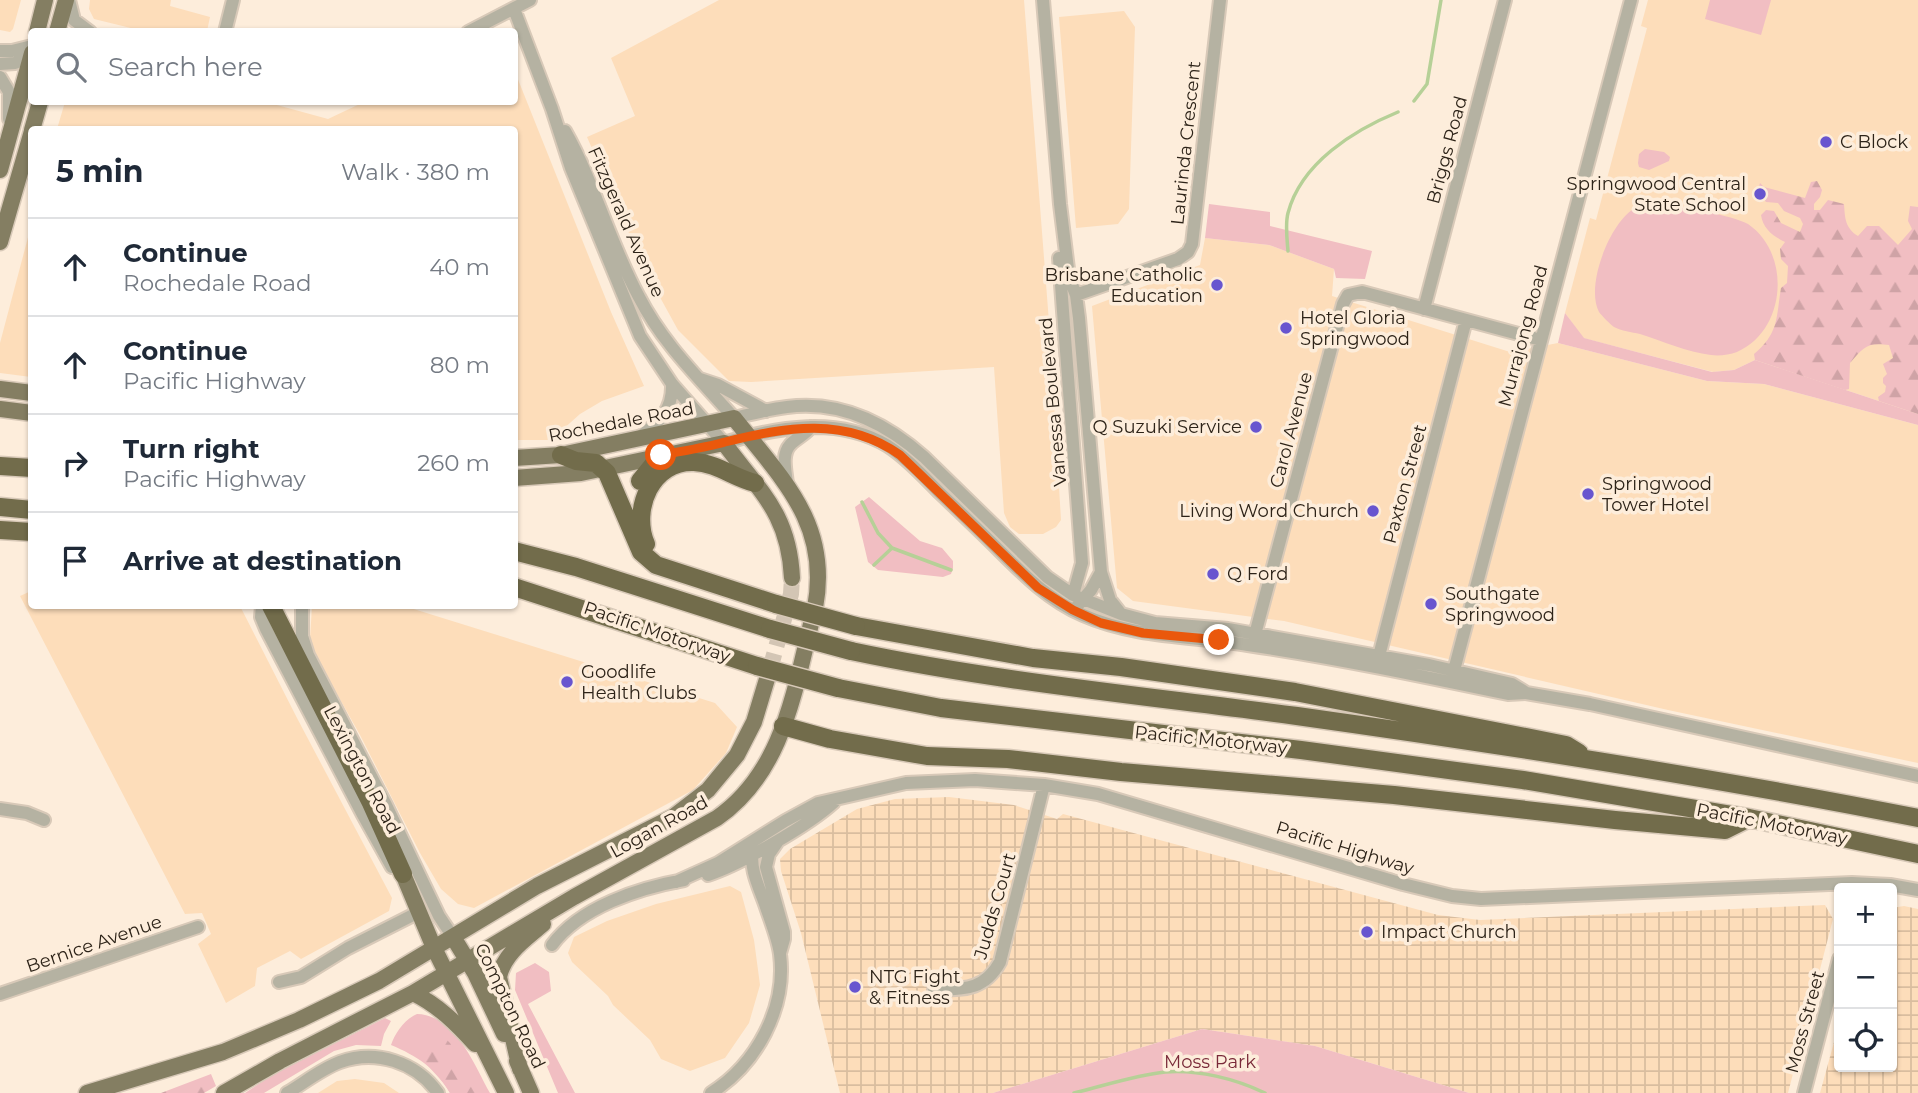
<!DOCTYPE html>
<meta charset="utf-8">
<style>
:root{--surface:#fff;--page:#f6f6f7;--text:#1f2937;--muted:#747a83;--line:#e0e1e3}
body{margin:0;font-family:Montserrat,sans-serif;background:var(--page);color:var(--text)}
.controls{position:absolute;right:21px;bottom:21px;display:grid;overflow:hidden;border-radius:7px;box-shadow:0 2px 5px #0004}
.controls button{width:63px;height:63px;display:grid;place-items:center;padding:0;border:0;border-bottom:2px solid var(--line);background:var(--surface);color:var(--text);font:35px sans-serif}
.stop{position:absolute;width:21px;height:21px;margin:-16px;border:5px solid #ea580c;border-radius:50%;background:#fff}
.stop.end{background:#ea580c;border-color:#fff;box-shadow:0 2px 7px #0008}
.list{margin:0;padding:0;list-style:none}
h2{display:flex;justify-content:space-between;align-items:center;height:91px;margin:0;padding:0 28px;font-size:30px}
h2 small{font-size:23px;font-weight:400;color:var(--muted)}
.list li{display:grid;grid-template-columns:46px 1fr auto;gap:21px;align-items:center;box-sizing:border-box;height:98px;padding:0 28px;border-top:2px solid var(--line)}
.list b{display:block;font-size:26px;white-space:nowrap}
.list p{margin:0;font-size:23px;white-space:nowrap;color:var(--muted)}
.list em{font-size:23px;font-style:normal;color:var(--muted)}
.icon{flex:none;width:38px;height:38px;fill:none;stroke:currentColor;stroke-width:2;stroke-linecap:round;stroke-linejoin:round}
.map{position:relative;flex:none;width:1918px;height:1093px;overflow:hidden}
.search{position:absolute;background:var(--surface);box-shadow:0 2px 5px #0004;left:28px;top:28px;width:490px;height:77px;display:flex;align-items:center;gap:18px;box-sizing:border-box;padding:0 24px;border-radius:7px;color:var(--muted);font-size:26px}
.panel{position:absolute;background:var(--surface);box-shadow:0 2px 5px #0004;left:28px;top:126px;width:490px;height:483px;border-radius:7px}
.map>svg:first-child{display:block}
</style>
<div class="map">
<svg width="1918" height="1093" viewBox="0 0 1918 1093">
<defs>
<pattern id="industrial-grid" width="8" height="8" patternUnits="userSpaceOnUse" patternTransform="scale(1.75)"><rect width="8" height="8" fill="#fdddba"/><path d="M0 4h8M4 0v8" fill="none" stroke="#d9bd9f"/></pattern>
<pattern id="forest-firs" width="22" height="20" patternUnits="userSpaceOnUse" patternTransform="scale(1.75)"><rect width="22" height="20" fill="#f1bec2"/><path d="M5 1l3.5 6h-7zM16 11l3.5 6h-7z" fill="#cfa3a6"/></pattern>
</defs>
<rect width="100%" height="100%" fill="#fdeddb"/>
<path fill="#fdddba" d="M0 0H21L13 29 10 32 0 30Z
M90 0H171L170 6 210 17 207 31H143L94 19 89 9Z
M719 0H1024L1050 335 1061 520 1056 527 1043 534H1019L1010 527 1004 513 994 367 751 382 729 381 678 330 645 270 587 137 635 116 611 58Z
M1648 0H1918V414L1755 360 1734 370 1713 372 1583 338 1565 313 1590 218 1596 220 1647 28 1641 26Z
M1124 11 1135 27 1129 209 1118 224 1076 228 1059 17Z
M515 72 611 312 644 386 602 401 580 414 551 440H515L514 130 57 129 65 102H266L328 119 364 102H514Z
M31 226 32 377H31L0 373V343Z
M1205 238 1269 245 1334 269 1332 296 1510 352 1558 343 1707 381 1764 384 1918 425V763L1668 710 1284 621 1133 601 1117 588 1092 306 1200 265Z
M31 591 32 606H240L297 718 392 898 389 911 301 959 290 951 257 968 255 986 226 1003 198 944 211 934 202 913 185 914 20 596Z
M312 606H404L715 703 737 727 726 753 693 790 474 908 458 904 441 889 420 853 360 735 319 662 310 639Z
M730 886 741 892 754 940 760 985 749 1023 725 1058 690 1071 661 1059 650 1040 613 1005 608 996 572 962 568 953 574 937 607 921 656 904Z
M355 1079 384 1083 399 1093H318L337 1081Z"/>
<path fill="url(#industrial-grid)" d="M949 797 1014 805 1057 819 1063 814 1438 915 1480 920 1825 905 1833 919 1788 1093H1469L1315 1046 1202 1029 993 1093H840L801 933 781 871 780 859 790 849 857 809 895 799Z
M1904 906 1918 909V1093H1820L1839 1024V1067H1892V908Z"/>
<path fill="#f1bec2" d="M1710 0H1771L1761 35 1705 19Z
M1645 149 1664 152 1670 157 1669 161 1649 170 1639 167 1638 163 1639 154Z
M1655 201C1674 205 1735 216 1748 224 1792 254 1786 331 1737 352 1729 355 1719 356 1711 355 1687 352 1662 341 1640 334 1632 332 1621 331 1614 327 1610 324 1602 316 1599 312 1585 286 1610 222 1635 208 1641 205 1649 203 1655 201Z
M1209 204 1270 212V226L1372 251 1365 279 1336 278 1334 269 1269 245 1205 238Z
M1565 313 1584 338 1712 372 1734 370 1755 360 1918 414V425L1764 384 1707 381 1558 343Z
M869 497 920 541 942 548 953 561V568L951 574 943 577 878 570 868 562 855 507Z
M535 963 549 972 551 991 528 1004 575 1093H558L515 990 516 973Z
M417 1014C456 1015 474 1065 490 1093H450C436 1068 417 1056 391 1045 395 1033 405 1019 417 1014Z
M385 1018 391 1021 384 1034 381 1046 356 1045 334 1051 264 1093H245L274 1074Z
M1202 1029 1315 1046 1469 1093H993Z"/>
<path fill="url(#forest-firs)" d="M1817 181 1822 190 1820 197 1814 204V210H1820L1828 200 1844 204C1845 218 1845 228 1858 236L1867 226H1879L1898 245 1912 229 1908 221 1910 206 1918 207V414L1879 401 1878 397 1885 392 1886 386 1883 383V378L1887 374 1883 364 1893 358 1889 345C1867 342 1864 347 1850 363L1849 389 1845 390 1755 360 1754 354C1779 333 1776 318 1781 288L1787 283 1788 266 1781 259 1780 249 1785 242C1773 236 1763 229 1761 215L1766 210 1774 211 1781 223 1800 232 1803 224 1800 218 1784 211 1778 203 1766 202 1758 190 1760 183 1764 187 1805 198 1811 182Z
M431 1032 440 1033 450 1043 479 1093H450C442 1078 428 1069 420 1054Z
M211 1074 216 1086 204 1093H161Z"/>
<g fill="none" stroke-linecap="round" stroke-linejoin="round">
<path stroke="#b6d097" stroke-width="3.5" d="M1414 101 1427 84 1441 0
M1288 251C1287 239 1285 224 1288 213 1301 163 1354 130 1398 112
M862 502 878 533 892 548 951 570
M874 565 892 548
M1074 1093C1103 1086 1136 1075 1165 1072 1197 1069 1236 1079 1265 1093"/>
<path stroke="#d3c5b4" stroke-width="16" stroke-dasharray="16 8" stroke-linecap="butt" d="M770 669 791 594 792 578"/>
<g stroke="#d8c9b8" stroke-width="16">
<path id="minor" d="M69 0 74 20 90 32
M1043 0 1060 204 1069 277 1076 295 1079 318 1101 572 1110 600 1121 614
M514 9 552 109 571 168 640 336 672 384 724 443C777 427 838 416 888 446 907 458 923 476 939 492 959 511 980 531 1000 551 1025 576 1049 600 1083 615 1135 638 1193 636 1248 645 1336 658 1422 676 1508 694L1526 693 1590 704 1918 776
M225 32 233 0
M468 32 530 0
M0 51H12L32 46
M0 64 15 63 31 56
M0 77 9 92V119
M565 131C595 184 610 244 639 297 663 344 700 379 734 418 752 414 769 409 787 407 840 400 886 423 924 457L1047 577 1073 595 1121 614 1155 623 1228 629 1429 665 1512 684 1525 692
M1059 258 1082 563 1073 595
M1076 295 1178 259 1188 252 1192 244 1220 0
M1424 309 1505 0
M700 379 718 385 766 411
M640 437C660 421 673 410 672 384
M787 484C786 472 781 455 790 445 796 438 805 435 811 427
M1078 605 1091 590 1101 572
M262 606 261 617 266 629 362 813 392 867
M302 606V636L308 655 386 805 439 916 453 937
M1253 642 1343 304 1348 295 1362 292 1541 340
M1379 656 1466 320
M1452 678 1631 0
M0 809 27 813 44 820
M778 841 769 854 766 867 784 932V939L780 953
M708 875C741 864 809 825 834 802
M676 882 718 863 785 821 818 803 906 783 975 780 1044 785 1098 794 1403 884 1452 896 1481 899 1852 883 1890 885 1918 890
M552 945C580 907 639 888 684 880
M279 982 301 977 348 948 419 912
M934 990C963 989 984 991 1000 962L1044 785
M0 994 198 927
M287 1093C304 1083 321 1069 340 1062 376 1049 416 1062 438 1093
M711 1093C756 1065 787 1008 780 954 778 939 771 922 766 907 760 889 749 869 753 850
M1804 1093 1839 959"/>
</g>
<g stroke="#d8c9b8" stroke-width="19">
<path id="major" d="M37 32 45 0
M57 32 66 0
M32 130 40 102
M0 170 32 53
M0 242 32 131
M0 389 32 393
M0 409 32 413
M514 478 581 473 724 443C760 492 789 513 792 578
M403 874 434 948 506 1093
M453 937 475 973 504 1034
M413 993C438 1005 457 1024 475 1044
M517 1061 531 1093
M520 1069 499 977C504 953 526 939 543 924
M87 1093 223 1052 299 1020 379 981 537 886 673 817 708 790 737 755 754 722 770 669
M224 1093 280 1061 413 993 574 897 717 818C786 770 795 684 815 608 831 524 782 479 734 418L561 455 514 458"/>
</g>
<g stroke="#d8c9b8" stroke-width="21">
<path id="highway" d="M561 455 576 461 596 463 607 473 641 552 656 565 776 604
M0 466 32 468
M640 481 661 455
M0 507 32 510
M0 530 32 532
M646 544C631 509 652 460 694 462 717 463 734 478 755 483
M514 551 576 567 770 629
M514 587 757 666
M271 606 371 803 403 874
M856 626 1033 658 1121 667 1295 692 1566 745 1579 753
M851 651C998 682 1148 696 1297 716 1504 745 1712 777 1918 818
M838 688 941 708 1301 750 1523 780 1749 818 1918 854
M783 726 830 739 927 756 1008 759 1121 772 1394 795 1615 820 1725 830 1749 818"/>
</g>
<use href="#minor" stroke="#b5b2a2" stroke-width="12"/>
<use href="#major" stroke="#847e62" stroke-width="16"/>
<use href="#highway" stroke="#726c4b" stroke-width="18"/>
<g stroke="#d8c9b8" stroke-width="21" stroke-linecap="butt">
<path id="highway-bridge" d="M776 604 856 626
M770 629 851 651
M757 666 838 688"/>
</g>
<use href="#highway-bridge" stroke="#726c4b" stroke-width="18"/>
</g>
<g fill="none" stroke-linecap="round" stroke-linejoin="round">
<path stroke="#ea580c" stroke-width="9" d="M661 455C682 451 704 448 725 442 786 427 845 416 900 455L1038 588 1073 610 1101 623 1143 633 1219 640"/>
</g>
<g fill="#6855cf" stroke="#fdeddb" stroke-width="2.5">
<circle cx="1826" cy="142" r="7"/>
<circle cx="1760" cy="194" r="7"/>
<circle cx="1217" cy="285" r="7"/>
<circle cx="1286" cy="328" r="7"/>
<circle cx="1256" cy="427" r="7"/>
<circle cx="1588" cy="494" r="7"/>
<circle cx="1373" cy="511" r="7"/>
<circle cx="1213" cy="574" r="7"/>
<circle cx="1431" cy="604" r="7"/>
<circle cx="567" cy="682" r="7"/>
<circle cx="1367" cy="932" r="7"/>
<circle cx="855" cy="987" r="7"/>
</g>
<g text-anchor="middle" stroke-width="7" stroke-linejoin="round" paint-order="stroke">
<g font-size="18" fill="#2d2318" stroke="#fdeddb" text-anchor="start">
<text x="1840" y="148">C Block</text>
<text x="1746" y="190" text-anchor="end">Springwood Central<tspan x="1746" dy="21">State School</tspan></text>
<text x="1203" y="281" text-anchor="end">Brisbane Catholic<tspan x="1203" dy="21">Education</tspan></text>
<text x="1300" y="324">Hotel Gloria<tspan x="1300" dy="21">Springwood</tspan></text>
<text x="1242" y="433" text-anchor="end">Q Suzuki Service</text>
<text x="1602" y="490">Springwood<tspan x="1602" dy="21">Tower Hotel</tspan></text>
<text x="1359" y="517" text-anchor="end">Living Word Church</text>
<text x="1227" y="580">Q Ford</text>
<text x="1445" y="600">Southgate<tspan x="1445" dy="21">Springwood</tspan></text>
<text x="581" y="678">Goodlife<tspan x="581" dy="21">Health Clubs</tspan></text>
<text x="1381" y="938">Impact Church</text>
<text x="869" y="983">NTG Fight<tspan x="869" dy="21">&amp; Fitness</tspan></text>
</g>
<g font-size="18" fill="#2d2318" stroke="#fdeddb">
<text transform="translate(1186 143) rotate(-84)" y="6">Laurinda Crescent</text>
<text transform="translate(1447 150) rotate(-75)" y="6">Briggs Road</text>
<text transform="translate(626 222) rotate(66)" y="6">Fitzgerald Avenue</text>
<text transform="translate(1523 336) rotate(-75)" y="6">Murrajong Road</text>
<text transform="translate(1053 402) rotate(-95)" y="6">Vanessa Boulevard</text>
<text transform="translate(621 422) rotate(-11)" y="6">Rochedale Road</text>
<text transform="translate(1291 430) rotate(-75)" y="6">Carol Avenue</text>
<text transform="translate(1405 484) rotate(-75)" y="6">Paxton Street</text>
<text transform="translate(657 632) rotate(19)" y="6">Pacific Motorway</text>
<text transform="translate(1211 740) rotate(6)" y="6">Pacific Motorway</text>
<text transform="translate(362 770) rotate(62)" y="6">Lexington Road</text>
<text transform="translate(1772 824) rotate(11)" y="6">Pacific Motorway</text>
<text transform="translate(659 827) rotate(-29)" y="6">Logan Road</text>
<text transform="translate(1345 848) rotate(17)" y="6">Pacific Highway</text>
<text transform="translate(995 906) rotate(-74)" y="6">Judds Court</text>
<text transform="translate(94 944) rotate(-19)" y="6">Bernice Avenue</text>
<text transform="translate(510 1006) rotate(64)" y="6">Compton Road</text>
<text transform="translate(1805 1022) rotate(-75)" y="6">Moss Street</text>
</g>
<g font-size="18" fill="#7a2a39" stroke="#fdeddb">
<text x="1210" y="1068">Moss Park</text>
</g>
</g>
</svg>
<div class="controls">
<button>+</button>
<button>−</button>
<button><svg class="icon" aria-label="locate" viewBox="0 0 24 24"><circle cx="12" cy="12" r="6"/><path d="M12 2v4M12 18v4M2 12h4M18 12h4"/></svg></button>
</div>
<div class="stop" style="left:661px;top:455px"></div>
<div class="stop end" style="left:1219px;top:640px"></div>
<div class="search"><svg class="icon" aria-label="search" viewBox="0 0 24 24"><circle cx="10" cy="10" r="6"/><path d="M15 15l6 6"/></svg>Search here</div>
<section class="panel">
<h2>5 min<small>Walk · 380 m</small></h2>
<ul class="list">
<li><svg class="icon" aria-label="ahead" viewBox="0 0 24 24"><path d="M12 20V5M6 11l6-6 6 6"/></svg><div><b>Continue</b><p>Rochedale Road</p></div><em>40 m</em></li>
<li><svg class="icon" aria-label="ahead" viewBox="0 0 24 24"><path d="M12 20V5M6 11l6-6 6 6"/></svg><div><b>Continue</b><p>Pacific Highway</p></div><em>80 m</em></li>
<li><svg class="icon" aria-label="right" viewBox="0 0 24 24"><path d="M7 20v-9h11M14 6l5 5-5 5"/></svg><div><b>Turn right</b><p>Pacific Highway</p></div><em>260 m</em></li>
<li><svg class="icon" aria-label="arrive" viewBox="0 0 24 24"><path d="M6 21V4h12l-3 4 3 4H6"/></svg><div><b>Arrive at destination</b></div></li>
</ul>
</section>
</div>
